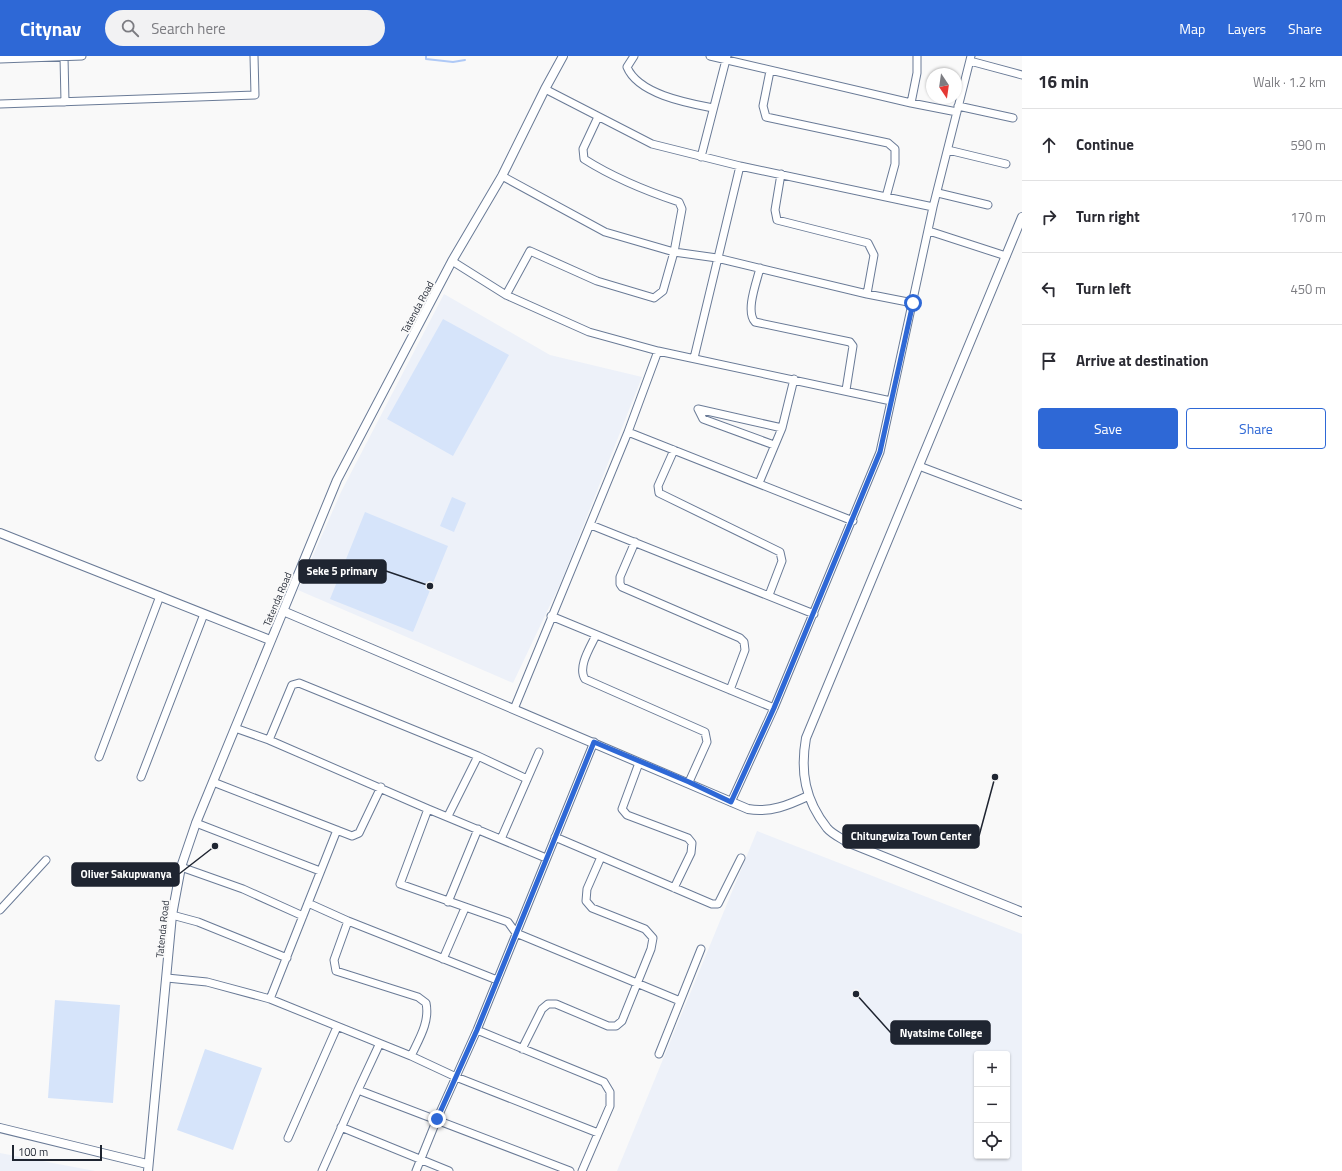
<!DOCTYPE html>
<meta charset="utf-8">
<style>
:root{--surface:#fff;--page:#f2f2f3;--text:#2b2b33;--muted:#7c7c81;--line:#e1e1e2;--accent:#2e68d6}
body{margin:0;font-family:"Titillium Web",sans-serif;background:var(--page);color:var(--text)}
.controls{position:absolute;right:12px;bottom:12px;display:grid;overflow:hidden;border-radius:4px;box-shadow:0 1px 3px #0004}
.controls button{width:36px;height:36px;display:grid;place-items:center;padding:0;border:0;border-bottom:1px solid var(--line);background:var(--surface);color:var(--text);font:20px sans-serif}
.compass{position:absolute;left:926px;top:12px;width:36px;height:36px;border-radius:50%;background:var(--surface);box-shadow:0 1px 3px #0004;rotate:167deg}
.scale{position:absolute;left:12px;bottom:10px;width:90px;box-sizing:border-box;padding-left:4px;border:2px solid #1f2531;border-top:0;font-size:11px;line-height:14px;white-space:nowrap;color:#1f2531;-webkit-text-stroke:3px #f9f9f9;paint-order:stroke}
.stop{position:absolute;width:12px;height:12px;margin:-9px;border:3px solid #2e68d6;border-radius:50%;background:#fff}
.stop.end{background:#2e68d6;border-color:#fff;box-shadow:0 1px 4px #0008}
.list{margin:0;padding:0;list-style:none}
h2{display:flex;justify-content:space-between;align-items:center;height:52px;margin:0;padding:0 16px;font-size:17px}
h2 small{font-size:13px;font-weight:400;color:var(--muted)}
.list li{display:grid;grid-template-columns:26px 1fr auto;gap:12px;align-items:center;box-sizing:border-box;height:72px;padding:0 16px;border-top:1px solid var(--line)}
.list b{display:block;font-size:15px;white-space:nowrap}
.list em{font-size:13px;font-style:normal;color:var(--muted)}
.actions{display:flex;gap:8px;padding:12px 16px}
.actions a{flex:1;padding:9px 0;border:1px solid var(--accent);border-radius:4px;text-align:center;font-size:14px;color:var(--accent)}
.actions .main{background:var(--accent);color:#fff}
.icon{flex:none;width:22px;height:22px;fill:none;stroke:currentColor;stroke-width:2;stroke-linecap:round;stroke-linejoin:round}
.map{position:relative;flex:none;width:1022px;height:1115px;overflow:hidden}
header{display:flex;align-items:center;gap:24px;box-sizing:border-box;height:56px;padding:0 20px;background:var(--accent);color:#fff}
header strong{font-size:19px}
nav{display:flex;gap:22px;margin-inline-start:auto;font-size:14px}
.search{width:280px;height:36px;background:var(--page);display:flex;align-items:center;gap:10px;box-sizing:border-box;padding:0 14px;border-radius:22px;color:var(--muted);font-size:15px}
main{display:flex}
aside{flex:1;background:var(--surface)}
.map>svg:first-child{display:block}
</style>
<header>
<strong>Citynav</strong>
<div class="search"><svg class="icon" aria-label="search" viewBox="0 0 24 24"><circle cx="10" cy="10" r="6"/><path d="M15 15l6 6"/></svg>Search here</div>
<nav><a>Map</a><a>Layers</a><a>Share</a></nav>
</header>
<main>
<div class="map">
<svg width="1022" height="1115" viewBox="0 0 1022 1115">
<rect width="100%" height="100%" fill="#f9f9f9"/>
<path fill="#edf1f9" fill-rule="evenodd" d="M444 238 550 299 642 321 561 526 513 627 298 534 341 436Z
M757 775 1022 878V1115H617ZM977 998H1007V1100H977Z
M0 1097 95 1115H0Z"/>
<path fill="#d6e4fa" d="M443 263 509 299 453 400 387 363Z
M452 441 466 447 454 476 440 470Z
M365 456 448 490 413 576 330 543Z
M55 944 120 949 113 1047 48 1042Z
M205 993 262 1012 233 1094 177 1074Z"/>
<g fill="none" stroke-linecap="round" stroke-linejoin="round">
<path stroke="#afc9f6" stroke-width="2" d="M426 0V3L453 6 465 4"/>
<g stroke="#6a7b97" stroke-width="9">
<path id="minor" d="M634 0 627 11C638 38 687 47 713 52
M710 0 911 47 957 56
M64 1 65 46
M0 3 82 0
M970 5 1022 19
M770 15 763 50 766 61 888 87 895 93V108L886 141
M545 33 652 88 740 110 933 151
M911 47 917 17V0
M0 48 255 39 254 0
M958 50 1013 62
M948 94 1006 108
M701 101 727 0
M781 118 775 154 777 164 868 187 874 199 867 238
M502 120 605 176 674 196 717 202 867 238 913 247
M938 137 988 149
M929 175 1006 200
M452 205 506 239 589 276 658 295 891 345
M760 212C757 225 745 255 755 266L850 286 853 290 846 334
M506 239 530 195 597 225 654 242 663 235 674 196 682 153 679 146C646 135 614 122 584 103L583 93 598 61
M694 302 740 110
M628 376 853 465
M774 389 703 363 698 353 782 372
M674 394 658 430 659 437 780 496 782 505 769 539
M919 410 1022 449
M759 427 782 372 794 323
M591 469 814 558
M635 486 620 521V528L622 531 740 582 744 586 745 594 730 634
M551 560 774 652
M596 579C591 590 577 611 585 623L705 676 707 686 689 726
M514 653 628 376 658 295
M235 672 269 684 428 753 546 802
M269 684 292 629 299 627 478 700 448 760
M478 700 527 723
M99 701 160 540
M639 707 622 753 627 759 688 782 692 787 691 797 674 832
M141 721 204 558
M213 726 352 780 359 777 381 731
M731 746 774 652 880 396 933 151 971 0
M428 753 400 828 508 866 516 877 680 945
M196 767 320 815
M555 781 712 848H718L741 802
M501 783 539 696
M181 811 243 833 303 860
M448 846 478 773
M308 847 348 865 497 924
M0 854 46 804
M172 859 198 866 287 902
M348 865 334 904 336 915 418 941 426 947C430 966 419 983 411 1000
M443 903 465 852
M167 922 207 926 270 943 411 1000 456 1021 598 1077
M270 943 337 774
M477 974 604 1026 610 1036V1050L582 1115
M522 993 542 953 548 948H556L608 970H616L622 965 651 893 653 882 645 873 592 852 586 845 587 833 601 801
M659 998 701 893
M358 1034 570 1115
M341 1071 449 1115
M288 1082 337 971
M322 1115 358 1034 379 989
M416 1115 437 1063 477 974 594 686"/>
</g>
<g stroke="#6a7b97" stroke-width="10">
<path id="tertiary" d="M1022 161 806 682C800 716 805 744 827 772 832 778 841 782 847 786L1022 856
M0 477 270 584
M283 555 748 753C770 757 789 749 808 740
M0 1072 147 1108
M148 1115 172 859 181 811 196 767 337 424 452 205 502 120 545 33 563 0"/>
</g>
<use href="#minor" stroke="#fff" stroke-width="7"/>
<use href="#tertiary" stroke="#fff" stroke-width="8"/>
</g>
<g fill="none" stroke-linecap="round" stroke-linejoin="round">
<path stroke="#2e68d6" stroke-width="5" d="M437 1063 477 974 594 686 689 726 731 746 774 652 880 396 913 247"/>
</g>
<g text-anchor="middle" stroke-width="4" stroke-linejoin="round" paint-order="stroke">
<g font-size="10" fill="#1f2531" stroke="#f9f9f9">
<text transform="translate(417 251) rotate(-62)" y="4">Tatenda Road</text>
<text transform="translate(277 543) rotate(-67)" y="4">Tatenda Road</text>
<text transform="translate(162 873) rotate(-84)" y="4">Tatenda Road</text>
</g>
</g>
<path fill="none" stroke="#1f2531" stroke-width="1.5" d="M430 530L386 515M995 721L979 780M215 790L179 818M856 938L891 977"/>
<g fill="#1f2531" stroke="#f9f9f9" stroke-width="1.5">
<circle cx="430" cy="530" r="4"/>
<circle cx="995" cy="721" r="4"/>
<circle cx="215" cy="790" r="4"/>
<circle cx="856" cy="938" r="4"/>
</g>
<g fill="#1f2531" stroke="#1f2531" stroke-width="1.5">
<rect x="299" y="504" width="87" height="23" rx="4"/>
<rect x="843" y="769" width="136" height="23" rx="4"/>
<rect x="72" y="807" width="107" height="23" rx="4"/>
<rect x="891" y="965" width="99" height="23" rx="4"/>
</g>
<g font-size="11" text-anchor="middle" font-weight="bold" fill="#fff">
<text x="342" y="519">Seke 5 primary</text>
<text x="911" y="784">Chitungwiza Town Center</text>
<text x="126" y="822">Oliver Sakupwanya</text>
<text x="941" y="981">Nyatsime College</text>
</g>
</svg>
<div class="controls">
<button>+</button>
<button>−</button>
<button><svg class="icon" aria-label="locate" viewBox="0 0 24 24"><circle cx="12" cy="12" r="6"/><path d="M12 2v4M12 18v4M2 12h4M18 12h4"/></svg></button>
</div>
<svg class="compass" viewBox="-18 -18 36 36"><path d="M0-13l5 13h-10z" fill="#e53935"/><path d="M0 13l5-13h-10z" fill="#7c7c81"/></svg>
<div class="scale">100 m</div>
<div class="stop" style="left:913px;top:247px"></div>
<div class="stop end" style="left:437px;top:1063px"></div>
</div>
<aside>
<h2>16 min<small>Walk · 1.2 km</small></h2>
<ul class="list">
<li><svg class="icon" aria-label="ahead" viewBox="0 0 24 24"><path d="M12 20V5M6 11l6-6 6 6"/></svg><div><b>Continue</b></div><em>590 m</em></li>
<li><svg class="icon" aria-label="right" viewBox="0 0 24 24"><path d="M7 20v-9h11M14 6l5 5-5 5"/></svg><div><b>Turn right</b></div><em>170 m</em></li>
<li><svg class="icon" aria-label="left" viewBox="0 0 24 24"><path d="M17 20v-9H6M10 6l-5 5 5 5"/></svg><div><b>Turn left</b></div><em>450 m</em></li>
<li><svg class="icon" aria-label="arrive" viewBox="0 0 24 24"><path d="M6 21V4h12l-3 4 3 4H6"/></svg><div><b>Arrive at destination</b></div></li>
</ul>
<div class="actions"><a class="main">Save</a><a>Share</a></div>
</aside>
</main>
